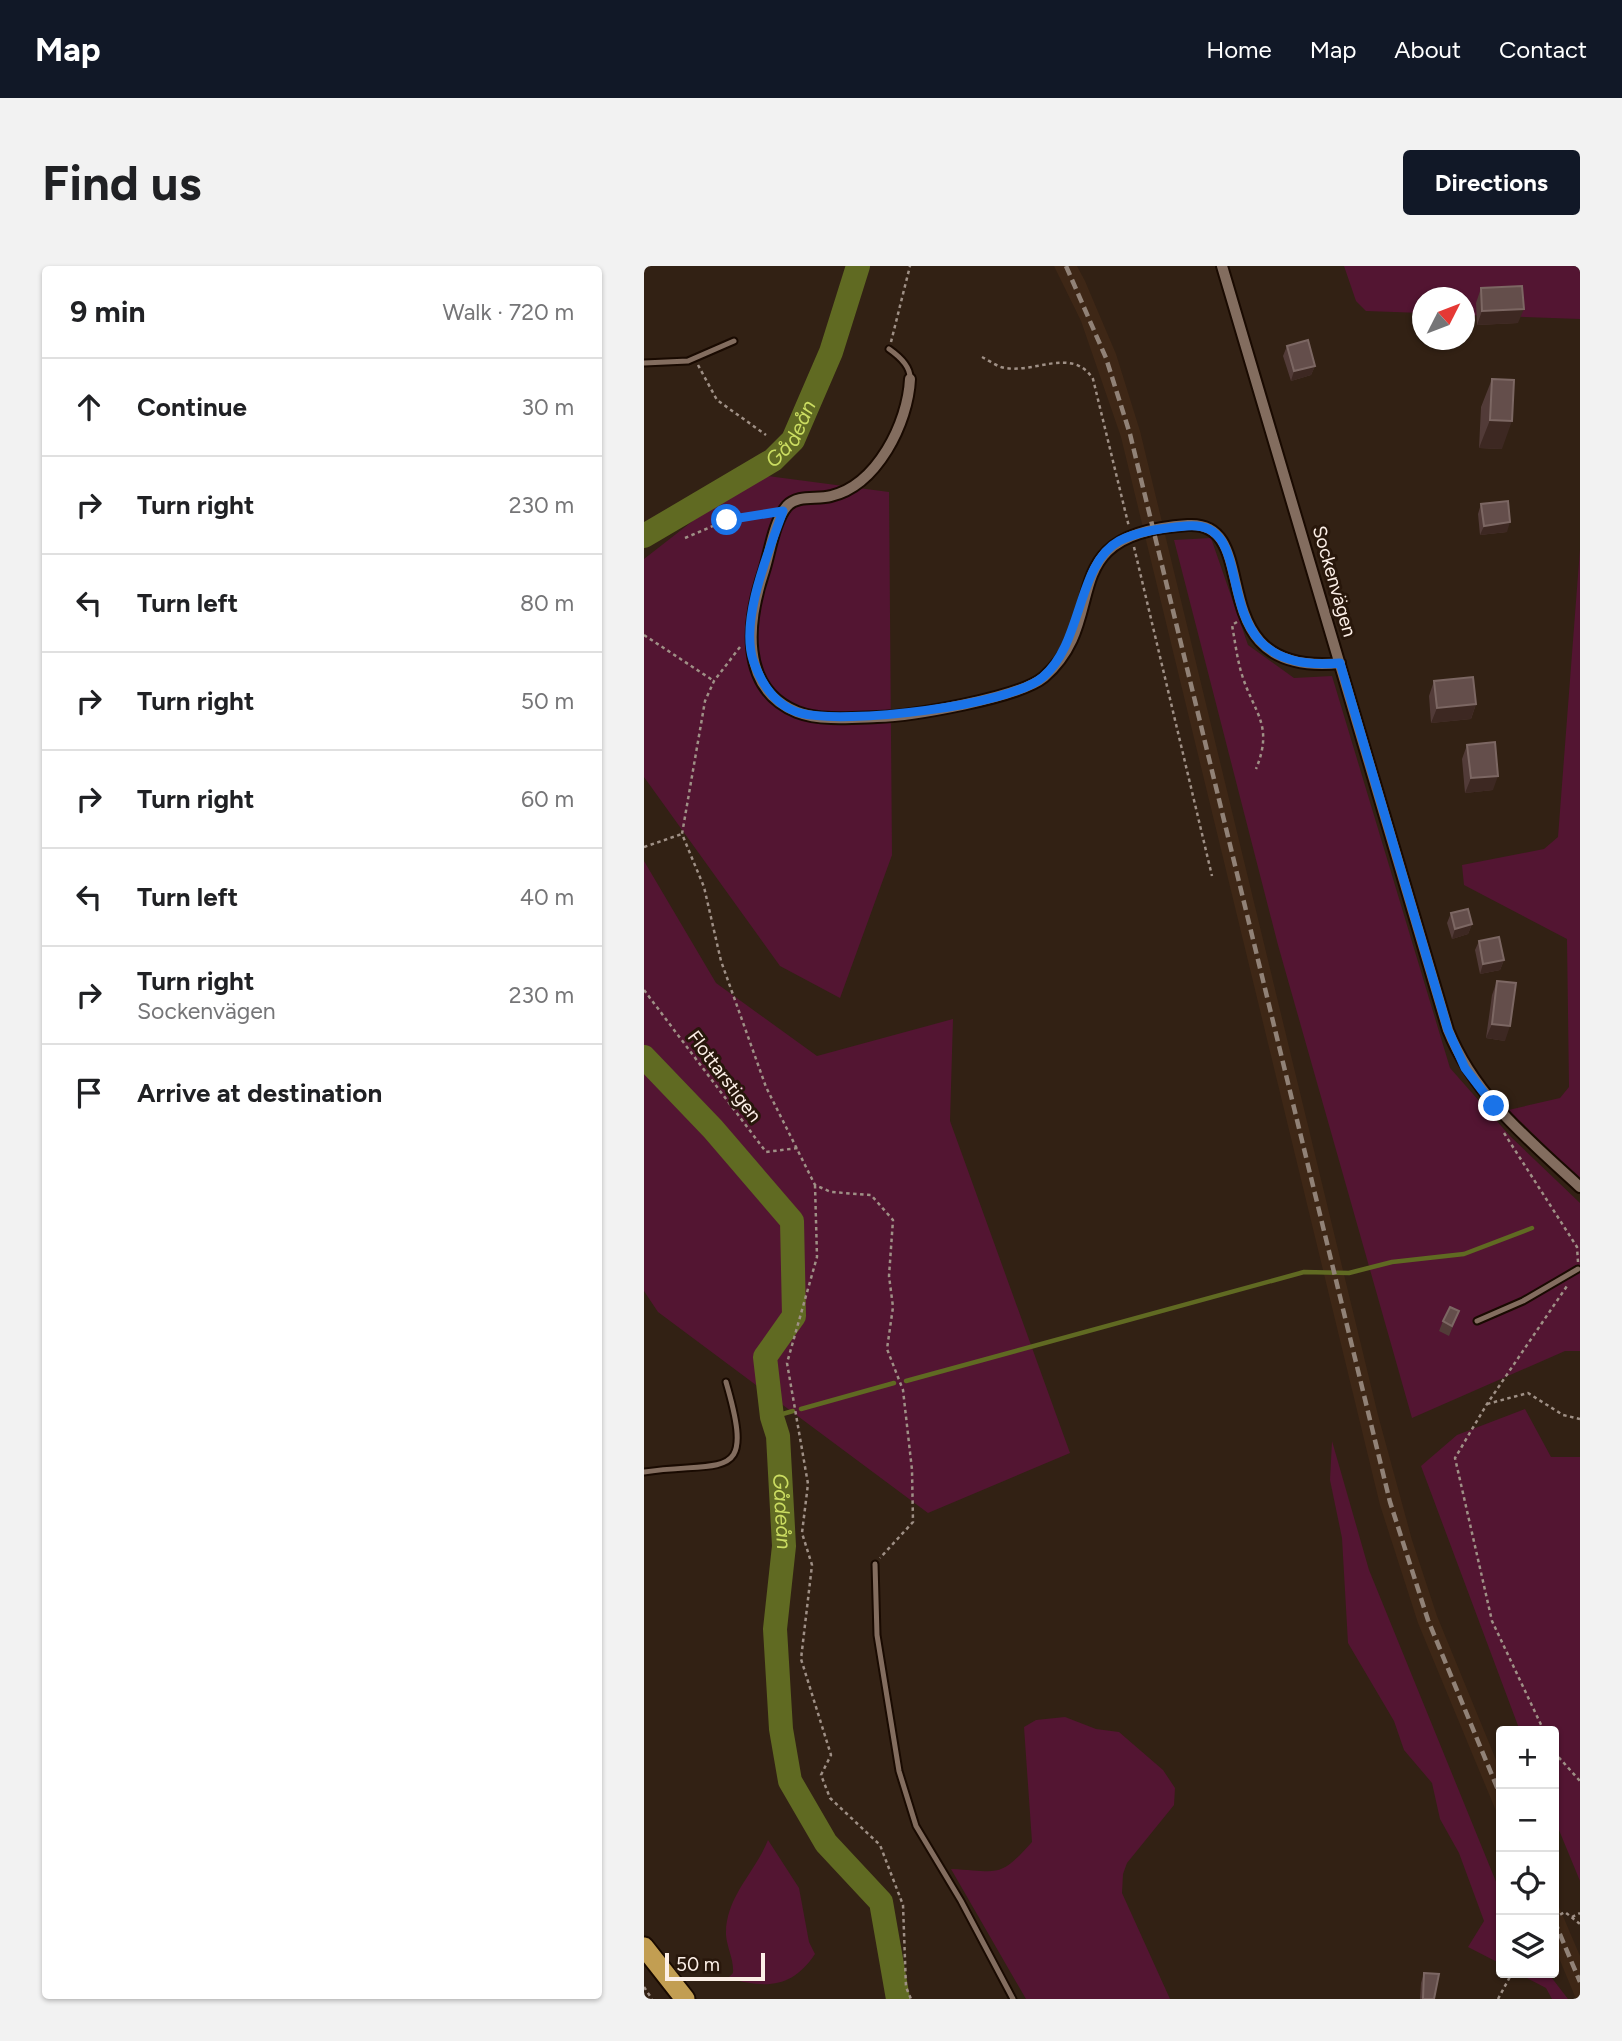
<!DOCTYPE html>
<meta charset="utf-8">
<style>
:root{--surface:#fff;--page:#f2f2f2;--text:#202124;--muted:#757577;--line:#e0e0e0;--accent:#111827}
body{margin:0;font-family:Figtree,sans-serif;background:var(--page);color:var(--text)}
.controls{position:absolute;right:21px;bottom:21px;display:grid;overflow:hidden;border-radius:7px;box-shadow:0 2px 5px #0004}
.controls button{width:63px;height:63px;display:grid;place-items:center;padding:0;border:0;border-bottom:2px solid var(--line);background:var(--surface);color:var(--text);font:35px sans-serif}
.compass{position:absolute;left:768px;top:21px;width:63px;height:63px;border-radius:50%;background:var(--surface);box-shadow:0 2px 5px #0004;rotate:48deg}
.scale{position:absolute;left:21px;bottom:18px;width:100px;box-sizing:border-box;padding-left:7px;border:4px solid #fcefe7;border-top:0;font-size:19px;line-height:24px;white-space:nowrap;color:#fcefe7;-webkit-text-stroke:5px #28170b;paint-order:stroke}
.stop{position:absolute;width:21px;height:21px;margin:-16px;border:5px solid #1a73e8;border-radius:50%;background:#fff}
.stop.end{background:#1a73e8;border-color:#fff;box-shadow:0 2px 7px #0008}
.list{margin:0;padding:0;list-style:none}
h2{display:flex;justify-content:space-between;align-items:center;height:91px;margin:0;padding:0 28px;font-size:30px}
h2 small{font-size:23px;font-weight:400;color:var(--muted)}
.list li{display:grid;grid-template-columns:46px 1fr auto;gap:21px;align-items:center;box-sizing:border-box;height:98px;padding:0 28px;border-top:2px solid var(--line)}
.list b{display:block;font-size:26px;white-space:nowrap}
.list p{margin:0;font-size:23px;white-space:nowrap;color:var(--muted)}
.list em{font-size:23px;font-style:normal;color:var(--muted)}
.icon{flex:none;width:38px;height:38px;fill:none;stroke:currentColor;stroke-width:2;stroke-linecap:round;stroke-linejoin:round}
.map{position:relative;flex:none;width:936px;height:1733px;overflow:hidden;border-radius:7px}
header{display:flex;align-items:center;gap:42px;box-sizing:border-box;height:98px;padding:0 35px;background:var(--accent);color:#fff}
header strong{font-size:33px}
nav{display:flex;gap:38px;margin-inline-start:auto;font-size:24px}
.intro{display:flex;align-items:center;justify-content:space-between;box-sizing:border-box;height:168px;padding:0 42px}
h1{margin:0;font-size:49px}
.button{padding:18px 32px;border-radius:7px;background:var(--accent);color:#fff;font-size:24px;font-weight:700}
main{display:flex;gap:42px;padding:0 42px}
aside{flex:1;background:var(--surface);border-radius:7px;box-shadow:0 2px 5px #0004}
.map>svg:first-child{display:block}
</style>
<header>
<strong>Map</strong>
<nav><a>Home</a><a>Map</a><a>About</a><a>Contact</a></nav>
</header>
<div class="intro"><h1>Find us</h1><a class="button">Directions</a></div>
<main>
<aside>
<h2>9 min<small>Walk · 720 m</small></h2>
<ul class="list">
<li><svg class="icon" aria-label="ahead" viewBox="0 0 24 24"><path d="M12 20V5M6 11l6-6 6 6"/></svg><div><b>Continue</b></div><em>30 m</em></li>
<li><svg class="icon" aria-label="right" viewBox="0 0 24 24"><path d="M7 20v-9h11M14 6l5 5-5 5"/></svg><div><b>Turn right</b></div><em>230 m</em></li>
<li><svg class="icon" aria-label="left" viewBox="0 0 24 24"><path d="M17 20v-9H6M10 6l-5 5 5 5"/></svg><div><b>Turn left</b></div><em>80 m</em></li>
<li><svg class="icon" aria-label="right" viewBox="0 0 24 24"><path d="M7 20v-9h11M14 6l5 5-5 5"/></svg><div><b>Turn right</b></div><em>50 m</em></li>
<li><svg class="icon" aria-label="right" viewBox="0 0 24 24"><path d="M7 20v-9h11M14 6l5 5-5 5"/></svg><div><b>Turn right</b></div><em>60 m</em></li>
<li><svg class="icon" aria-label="left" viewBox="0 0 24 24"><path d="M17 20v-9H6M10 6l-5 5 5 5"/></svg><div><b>Turn left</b></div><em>40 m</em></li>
<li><svg class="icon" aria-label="right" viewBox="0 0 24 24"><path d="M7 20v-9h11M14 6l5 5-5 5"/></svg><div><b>Turn right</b><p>Sockenvägen</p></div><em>230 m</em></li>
<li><svg class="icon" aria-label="arrive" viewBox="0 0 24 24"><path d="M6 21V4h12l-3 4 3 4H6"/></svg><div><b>Arrive at destination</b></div></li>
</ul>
</aside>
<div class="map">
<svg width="936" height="1733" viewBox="0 0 936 1733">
<rect width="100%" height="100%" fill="#322114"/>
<path fill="#3e2716" d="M410 0H433L441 15 472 88 496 165 734 1149 768 1274 793 1350 857 1506V1557L774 1357 736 1239 477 171 437 55Z
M910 1629 936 1690V1733H932L910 1680Z"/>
<path fill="#531532" d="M700 0H936V53L821 49 820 32H778V47L722 45 712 35Z
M109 208 245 226 248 589 196 732 136 700 0 511V293Z
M567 272 604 379 650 412 688 410 806 802 866 870 936 937V1085H921L768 1152 634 679 530 274Z
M936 283V913L877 856 860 845 916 832 925 821 923 673 820 619 818 599 900 583 914 571Z
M0 595 72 717 173 790 309 753 306 855 426 1187 284 1247 14 1046 0 1025Z
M881 1143 907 1191H936V1615L910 1552V1465H876L777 1200 813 1169Z
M688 1175 725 1304 857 1628V1698L824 1681 840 1655 815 1587 796 1553 788 1517 760 1484 750 1455 704 1377 698 1272 686 1214Z
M421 1451 452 1463 475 1466 519 1504 531 1522 530 1539 483 1597 479 1608 478 1627 526 1733H382L307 1603C355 1605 354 1614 388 1576L380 1461 392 1454Z
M124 1574 155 1622 165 1676 171 1688C148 1722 123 1723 84 1712L89 1707C90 1693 83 1682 82 1669 81 1631 111 1607 124 1574Z
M873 1707H904L924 1733H908L902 1722Z"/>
<path fill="#606a22" d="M256 1721 261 1733H245L241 1723Z"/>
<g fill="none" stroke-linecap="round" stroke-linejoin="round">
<path stroke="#606a22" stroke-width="4.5" d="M262 1115 660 1006 705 1007 748 996 820 988 888 962
M157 1143 250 1117
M128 1151 149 1145"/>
<g stroke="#606a22" stroke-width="24">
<path id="s1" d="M0 270 129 194 149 174 187 86 214 0"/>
<path id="s2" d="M0 791 69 863 148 955 150 1050 121 1091 128 1151 134 1170 140 1280 131 1363 137 1463 146 1515 182 1577 237 1636 254 1733"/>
</g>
<g stroke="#190a01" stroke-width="9">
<path id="service" d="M245 83C255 90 267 100 266 113
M0 97 44 95 90 75
M833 1055 879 1035 934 1003
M0 1206C81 1194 112 1219 82 1116
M231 1298 233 1369 255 1505 272 1560 317 1635 369 1733"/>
</g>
<g stroke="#190a01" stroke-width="14">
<path id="minor" d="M578 0 804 764C831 831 884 873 936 921
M266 113C264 157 233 219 187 230 173 234 154 228 143 240 130 255 126 286 120 305 104 353 94 422 153 446 176 455 208 452 233 451 267 450 375 432 400 411 470 350 404 268 544 259 624 254 550 412 696 397"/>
</g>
<g stroke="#190a01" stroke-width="23">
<path id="trunk" d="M0 1681 41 1733"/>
</g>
<path stroke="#9f9086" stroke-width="2.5" stroke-dasharray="3.5 3.5" stroke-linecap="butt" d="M247 76 266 0
M338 91C344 94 351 99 357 101 388 110 428 79 449 113L485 261
M54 99 73 134 122 169
M41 272 83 254 126 247
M490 281 568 610
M593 356 588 359C591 375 593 393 598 409 610 447 630 459 612 503
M0 369 70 415
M96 381 70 415 61 435 38 568 60 621 77 695 122 821 171 919 187 926 227 929 249 954 245 1010 249 1041 243 1083 259 1124 268 1204 269 1256 236 1292
M0 581 38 568
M0 724 122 886 154 882
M860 867 933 981 934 996
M171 919 173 991 143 1097 164 1218 158 1267 168 1299 157 1393 187 1489 177 1509 186 1532 236 1579 259 1639 262 1721 267 1733
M843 1138 884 1127 919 1149 936 1153
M900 1465 848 1355 811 1192 843 1138 923 1020
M910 1486 936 1515
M928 1651 936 1647
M910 1652 921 1646 936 1658
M0 1721 8 1733
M854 1733 868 1707"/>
<use href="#service" stroke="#836d5f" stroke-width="5"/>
<use href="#minor" stroke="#836d5f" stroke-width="10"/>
<use href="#trunk" stroke="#c29e52" stroke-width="19"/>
<path stroke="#918277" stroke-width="4.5" stroke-dasharray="10 5" stroke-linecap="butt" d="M422 0 462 92 486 168 746 1236 784 1354 857 1531
M910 1654 936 1716"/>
</g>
<path fill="#523b38" d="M837 22 874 57 833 59 832 37Z
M643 80 671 100 667 109 647 115 639 90Z
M848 113 858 183 835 182 837 141Z
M837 238 863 266 836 269 834 248Z
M790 415 832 438 827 453 787 457 785 430Z
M823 479 849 524 821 527 818 493Z
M807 647 828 658 824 668 808 673 803 657Z
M835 675 860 694 856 704 836 708 831 684Z
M853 715 861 775 842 772 848 729Z
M815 1045 805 1070 795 1065 799 1055Z
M780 1707 790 1733H776L777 1717Z"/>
<path fill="#3d2822" d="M880 43 874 57 833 59 838 45Z
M671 100 667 109 647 115 650 105Z
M846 154 868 155 858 183 835 182Z
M866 256 863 266 836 269 840 260Z
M832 438 827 453 787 457 793 442Z
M854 510 849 524 821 527 827 512Z
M828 658 824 668 808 673 811 663Z
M860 694 856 704 836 708 839 698Z
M848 758 866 760 861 775 842 772Z"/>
<path fill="#644e4b" stroke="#7c6763" stroke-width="2" d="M878 20 880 43 838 45 837 22Z
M664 74 671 100 650 105 643 80Z
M848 113 870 114 868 155 846 154Z
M864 235 866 256 840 260 837 238Z
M829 411 832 438 793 442 790 415Z
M851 476 854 510 827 512 823 479Z
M824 643 828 658 811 663 807 647Z
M855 671 860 694 839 698 835 675Z
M853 715 872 717 866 760 848 758Z
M806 1041 815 1045 808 1060 799 1055Z
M780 1707 795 1708 790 1733H779Z"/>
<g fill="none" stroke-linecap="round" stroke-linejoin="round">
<path stroke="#1a73e8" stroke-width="9" d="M83 254 139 245C125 285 96 353 109 394 117 417 131 440 156 447 200 459 366 440 399 411 439 377 433 298 475 275 494 265 520 262 542 260 625 251 548 411 696 397L804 764 821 802 850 840"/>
</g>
<g text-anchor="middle" stroke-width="6" stroke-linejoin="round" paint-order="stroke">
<g font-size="19" fill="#fcefe7" stroke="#28170b">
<text transform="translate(691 315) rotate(74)" y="7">Sockenvägen</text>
<text transform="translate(81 810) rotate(53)" y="7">Flottarstigen</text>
</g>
<g font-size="21" font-style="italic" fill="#cbdd61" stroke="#28170b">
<text dy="7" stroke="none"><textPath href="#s1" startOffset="182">Gådeån</textPath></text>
<text dy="7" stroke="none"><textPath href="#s2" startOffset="522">Gådeån</textPath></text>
</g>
</g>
</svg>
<div class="controls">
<button>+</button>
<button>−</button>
<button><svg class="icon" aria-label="locate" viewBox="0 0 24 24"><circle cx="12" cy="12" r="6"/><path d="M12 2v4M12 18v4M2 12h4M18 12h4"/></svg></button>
<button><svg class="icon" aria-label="layers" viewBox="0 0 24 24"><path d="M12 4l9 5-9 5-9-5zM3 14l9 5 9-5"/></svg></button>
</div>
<svg class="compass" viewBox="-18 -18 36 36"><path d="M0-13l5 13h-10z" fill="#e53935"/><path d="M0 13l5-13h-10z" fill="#757577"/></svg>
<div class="scale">50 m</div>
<div class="stop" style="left:83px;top:254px"></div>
<div class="stop end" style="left:850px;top:840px"></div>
</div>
</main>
